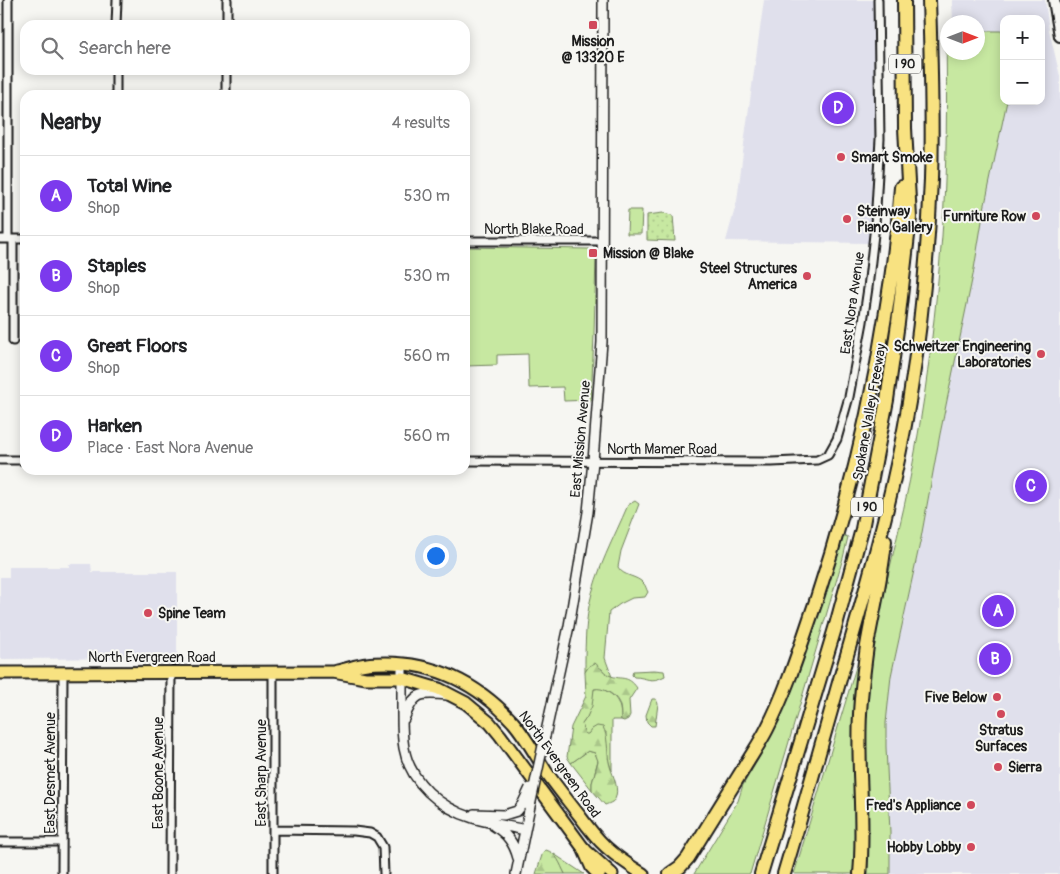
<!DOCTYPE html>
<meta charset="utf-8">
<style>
:root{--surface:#fff;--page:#f2f2f2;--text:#202124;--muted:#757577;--line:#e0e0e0;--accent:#7c3aed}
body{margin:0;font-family:Pangolin,sans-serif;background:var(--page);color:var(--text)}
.controls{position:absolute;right:15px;top:15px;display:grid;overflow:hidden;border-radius:10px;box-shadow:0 2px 12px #0003}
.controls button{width:45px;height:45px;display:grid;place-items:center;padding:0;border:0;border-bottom:1px solid var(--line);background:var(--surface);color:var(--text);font:25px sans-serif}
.compass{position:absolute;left:940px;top:15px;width:45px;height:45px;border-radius:50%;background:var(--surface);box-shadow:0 2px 12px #0003;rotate:90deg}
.you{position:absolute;left:435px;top:555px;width:18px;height:18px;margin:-12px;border:4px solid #fff;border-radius:50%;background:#1a73e8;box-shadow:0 0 0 8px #1a73e833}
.badge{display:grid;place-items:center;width:32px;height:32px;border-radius:50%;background:var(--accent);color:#fff;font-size:16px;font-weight:700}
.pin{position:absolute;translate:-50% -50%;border:2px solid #fff;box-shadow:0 1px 5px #0006}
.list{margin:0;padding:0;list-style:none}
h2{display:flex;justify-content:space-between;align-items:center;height:65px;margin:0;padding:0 20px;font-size:21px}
h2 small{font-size:16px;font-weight:400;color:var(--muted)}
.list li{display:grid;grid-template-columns:32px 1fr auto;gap:15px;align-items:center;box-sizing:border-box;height:80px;padding:0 20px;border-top:1px solid var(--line)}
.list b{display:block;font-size:19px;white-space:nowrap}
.list p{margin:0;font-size:16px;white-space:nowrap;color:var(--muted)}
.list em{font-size:16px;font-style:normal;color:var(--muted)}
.icon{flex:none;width:28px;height:28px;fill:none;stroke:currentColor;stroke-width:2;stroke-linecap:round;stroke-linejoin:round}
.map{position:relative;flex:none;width:1060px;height:874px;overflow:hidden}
.search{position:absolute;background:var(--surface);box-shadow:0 2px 12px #0003;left:20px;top:20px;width:450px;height:55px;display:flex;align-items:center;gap:12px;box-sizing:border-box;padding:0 18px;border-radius:15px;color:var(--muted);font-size:19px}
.panel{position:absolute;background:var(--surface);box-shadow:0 2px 12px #0003;left:20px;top:90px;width:450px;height:385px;border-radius:15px}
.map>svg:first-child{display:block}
</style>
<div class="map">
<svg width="1060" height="874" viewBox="0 0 1060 874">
<defs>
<pattern id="forest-firs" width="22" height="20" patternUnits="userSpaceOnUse" patternTransform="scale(1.25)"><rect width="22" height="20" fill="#c7e8a1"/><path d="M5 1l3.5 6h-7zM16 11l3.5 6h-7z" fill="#aac68a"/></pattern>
<pattern id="park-dots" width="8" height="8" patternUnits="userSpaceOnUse" patternTransform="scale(1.25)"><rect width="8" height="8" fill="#c7e8a1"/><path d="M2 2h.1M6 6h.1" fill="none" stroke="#aac68a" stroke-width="1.8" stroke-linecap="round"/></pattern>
</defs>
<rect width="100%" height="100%" fill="#f6f6f2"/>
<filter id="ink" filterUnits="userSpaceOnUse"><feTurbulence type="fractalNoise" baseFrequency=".02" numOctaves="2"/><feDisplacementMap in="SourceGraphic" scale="10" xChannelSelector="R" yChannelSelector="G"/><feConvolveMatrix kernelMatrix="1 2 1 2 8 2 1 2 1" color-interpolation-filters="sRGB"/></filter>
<g filter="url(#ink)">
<path fill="#e0e0ec" d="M764 0H873L875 134 874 185 869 243 726 241 737 201 745 136Z
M952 0H1045L1049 30 1060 76V874H890V832L886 747V723L891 676 921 538 940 434 973 275 984 209 1007 101H1041V19H1004V31H978V22H953Z
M69 564H91L92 572H177V658L0 659V577H9V567H69Z"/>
<path fill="#c7e8a1" stroke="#72825e" d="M946 31H947L948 52H978V31H1004V101H1007L984 209 973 275 940 434 921 538 891 676 886 723V747L890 832V874H868C869 834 866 794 865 755 865 729 867 703 869 678 878 602 902 528 915 452 928 381 936 308 942 236 947 168 947 100 946 31Z
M628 210H642L641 234H627Z
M465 247 590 249V251H594L596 254 594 336 591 400 564 401 563 387 529 388 528 354 497 355V365L465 366Z
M635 501 639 504 621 551 618 567C623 577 637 575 644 584 646 586 646 589 648 592L645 597 632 598 620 604 609 612 605 658 612 677 605 673 602 669 589 666 585 672C585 650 585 628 589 606 596 570 614 538 628 505Z
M842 535 848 537 843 558 750 874H694L738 801 743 785 760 756 776 724 788 697Z
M856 667 858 668C856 692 853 715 853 738 853 783 856 829 855 874H794Z
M600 688C616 695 621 702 621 720H612V771C607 759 605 745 606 732L592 729 588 735 585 734 582 724 587 717 594 689Z
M588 751 595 753 598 760 592 783V790L571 763Z
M554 854 584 874H565Z"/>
<path fill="url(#forest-firs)" stroke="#72825e" d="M595 663C600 667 605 674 611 676 622 680 628 675 637 688L629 700 630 715 628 719 624 721 621 720C621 714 621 708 619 703 615 694 603 687 594 689L592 706 587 717 582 724 585 734H588L592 729 597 726 603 727C608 736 607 751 609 762 611 773 619 785 616 796 615 802 610 803 605 805L592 790V783L598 761 595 753 588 751 571 763 567 757 571 727 586 696 585 672 589 666Z
M654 670 664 671 665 676C650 684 647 677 634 677L632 675 633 671Z
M652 699H656L658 704 655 726H651L647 722 646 715Z
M546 850C557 853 560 864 565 874H536L543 852Z"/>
<path fill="url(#park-dots)" stroke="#72825e" d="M663 213 673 215 675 241 647 240V215Z"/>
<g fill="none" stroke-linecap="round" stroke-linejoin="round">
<g stroke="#1c1c1c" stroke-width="11">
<path id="minor" d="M116 25 117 0
M227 25V0
M116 95V70
M226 95V70
M0 239H25
M8 239V0
M13 239V341
M465 241H602
M0 460H25
M465 461 772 462 817 460 828 455 837 439 849 397 863 322 868 288 875 225 880 139 878 0
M273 830 354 831 370 833 377 837 383 847 384 874
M0 842H62
M62 874 63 672
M170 874 171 673
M273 874V672"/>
</g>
<g stroke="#1c1c1c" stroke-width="12">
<path id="tertiary" d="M402 664C402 680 402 697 402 714 402 725 402 737 404 748 410 782 440 808 473 818 490 823 507 826 525 830
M404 719C414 692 420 692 447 695
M545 736 569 626 588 512 593 461 602 342 603 0
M474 814 504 815 517 811 522 805
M494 826C507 834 514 843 518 858
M516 874 529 811"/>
</g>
<g stroke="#1c1c1c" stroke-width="14">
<path id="secondary" d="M1054 0 1060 36"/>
</g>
<g stroke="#1c1c1c" stroke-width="15">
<path id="primary" d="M337 671C347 669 357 665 367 664 373 663 380 663 386 663 437 663 479 685 513 722 526 737 536 756 547 773 557 787 568 801 579 815 587 826 596 838 606 847 617 857 630 866 643 874
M0 673 333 672 365 678H402L439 689 466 703 490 723 500 735 584 849 612 874"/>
</g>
<g stroke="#1c1c1c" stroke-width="16">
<path id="motorway" d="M584 849 592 867 599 874
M670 874 680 867 688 858C706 829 724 800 742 771 750 757 760 743 767 729 788 688 801 644 816 601 847 507 871 409 886 311 893 269 898 228 901 187
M761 874 836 625 862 529 887 400 898 323 910 218 905 128 904 0
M784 874C804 807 823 739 842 672 868 583 894 493 909 402 921 329 928 254 931 179 933 120 931 60 929 0
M860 874C865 821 857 767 860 714 861 691 864 669 867 646 873 611 882 576 885 541"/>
</g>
<use href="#minor" stroke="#f6f6f2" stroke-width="7"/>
<use href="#tertiary" stroke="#f6f6f2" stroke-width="9"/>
<use href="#secondary" stroke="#f6f6f2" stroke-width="10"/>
<use href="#primary" stroke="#f8e281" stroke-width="11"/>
<use href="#motorway" stroke="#f8e281" stroke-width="12"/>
<g stroke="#1c1c1c" stroke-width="12" stroke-linecap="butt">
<path id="tertiary-bridge" d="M522 805 530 788
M529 811 545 736"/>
</g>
<use href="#tertiary-bridge" stroke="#f6f6f2" stroke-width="9"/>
</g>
</g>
<g fill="#d1495b" stroke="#f6f6f2" stroke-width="2">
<rect x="588" y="20" width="10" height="10" rx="2.5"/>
<circle cx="841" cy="157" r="5"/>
<circle cx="1036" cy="216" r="5"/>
<circle cx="847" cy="219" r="5"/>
<rect x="588" y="248" width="10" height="10" rx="2.5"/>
<circle cx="807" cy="276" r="5"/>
<circle cx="1041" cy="354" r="5"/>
<circle cx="148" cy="613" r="5"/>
<circle cx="997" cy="697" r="5"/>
<circle cx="1001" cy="714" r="5"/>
<circle cx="998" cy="767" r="5"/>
<circle cx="971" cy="805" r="5"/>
<circle cx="971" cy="847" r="5"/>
</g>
<g text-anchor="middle" stroke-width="4" stroke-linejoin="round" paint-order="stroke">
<g fill="#f6f6f2" stroke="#5d5d5c" stroke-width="1">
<rect x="889" y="54.5" width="32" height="19" rx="4"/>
<rect x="851" y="497.5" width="32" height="19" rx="4"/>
</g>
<g font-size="12" font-weight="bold" fill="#1c1c1c">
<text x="905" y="68">I 90</text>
<text x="867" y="511">I 90</text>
</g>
<g font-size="14" font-weight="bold" fill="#1c1c1c" stroke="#f6f6f2" text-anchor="end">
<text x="593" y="46" text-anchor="middle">Mission<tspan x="593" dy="16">@ 13320 E</tspan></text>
<text x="851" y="162" text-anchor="start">Smart Smoke</text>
<text x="857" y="216" text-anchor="start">Steinway<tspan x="857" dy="16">Piano Gallery</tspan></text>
<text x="1026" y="221">Furniture Row</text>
<text x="603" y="258" text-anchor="start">Mission @ Blake</text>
<text x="797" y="273">Steel Structures<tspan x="797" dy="16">America</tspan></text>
<text x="1031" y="351">Schweitzer Engineering<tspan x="1031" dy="16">Laboratories</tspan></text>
<text x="158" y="618" text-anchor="start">Spine Team</text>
<text x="987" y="702">Five Below</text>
<text x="1001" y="735" text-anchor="middle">Stratus<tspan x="1001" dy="16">Surfaces</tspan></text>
<text x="1008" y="772" text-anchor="start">Sierra</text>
<text x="961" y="810">Fred's Appliance</text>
<text x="961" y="852">Hobby Lobby</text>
</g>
<g font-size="14" fill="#1c1c1c" stroke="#f6f6f2">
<text x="534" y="234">North Blake Road</text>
<text transform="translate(852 303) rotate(-82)" y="5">East Nora Avenue</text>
<text transform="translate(869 412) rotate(-80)" y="5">Spokane Valley Freeway</text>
<text transform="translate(580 439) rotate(-85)" y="5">East Mission Avenue</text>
<text x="662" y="454">North Mamer Road</text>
<text x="152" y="662">North Evergreen Road</text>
<text transform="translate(560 764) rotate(54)" y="5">North Evergreen Road</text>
<text transform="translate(50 773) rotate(-90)" y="5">East Desmet Avenue</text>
<text transform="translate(158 773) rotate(-90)" y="5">East Boone Avenue</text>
<text transform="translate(261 773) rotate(-90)" y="5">East Sharp Avenue</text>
</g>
</g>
</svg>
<div class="controls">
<button>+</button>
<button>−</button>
</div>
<svg class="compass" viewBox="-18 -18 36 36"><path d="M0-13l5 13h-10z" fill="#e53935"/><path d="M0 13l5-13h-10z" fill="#757577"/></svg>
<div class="you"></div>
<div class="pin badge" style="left:998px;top:611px">A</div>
<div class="pin badge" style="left:995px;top:659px">B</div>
<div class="pin badge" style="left:1031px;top:486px">C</div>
<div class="pin badge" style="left:838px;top:108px">D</div>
<div class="search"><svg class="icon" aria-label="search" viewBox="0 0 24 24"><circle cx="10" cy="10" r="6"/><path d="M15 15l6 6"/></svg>Search here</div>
<section class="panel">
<h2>Nearby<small>4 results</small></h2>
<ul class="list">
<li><span class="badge">A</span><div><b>Total Wine</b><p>Shop</p></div><em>530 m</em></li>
<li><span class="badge">B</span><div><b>Staples</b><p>Shop</p></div><em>530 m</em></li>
<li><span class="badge">C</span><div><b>Great Floors</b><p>Shop</p></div><em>560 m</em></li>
<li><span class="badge">D</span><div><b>Harken</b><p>Place · East Nora Avenue</p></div><em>560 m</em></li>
</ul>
</section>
</div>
